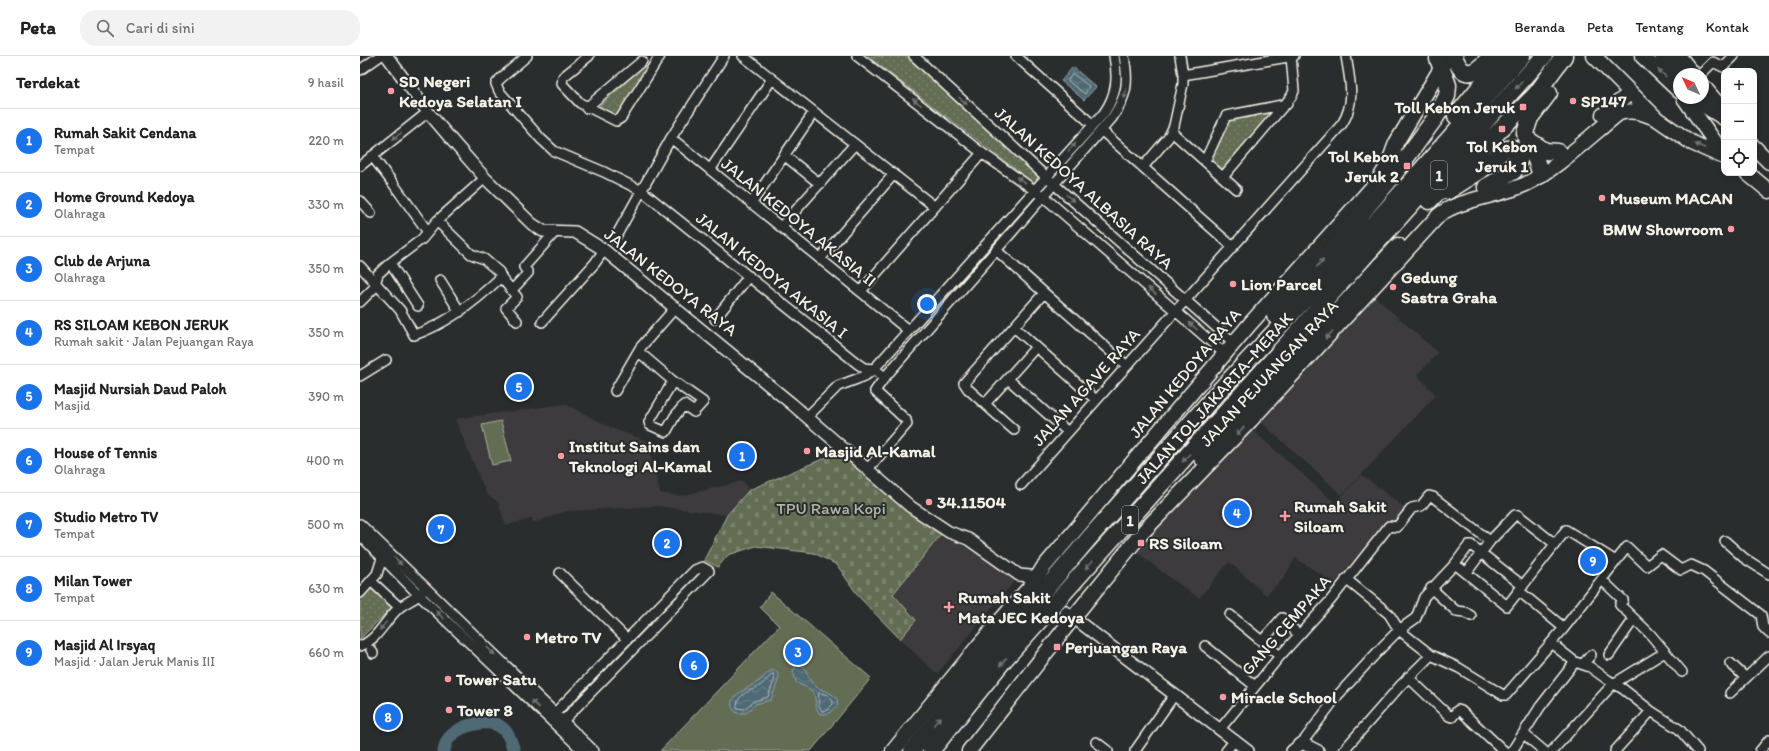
<!DOCTYPE html>
<html lang="id">
<meta charset="utf-8">
<style>
:root{--surface:#fff;--page:#f2f2f2;--text:#202124;--muted:#757577;--line:#e0e0e0;--accent:#1a73e8}
body{margin:0;font-family:Itim,sans-serif;background:var(--page);color:var(--text)}
.controls{position:absolute;right:12px;top:12px;display:grid;overflow:hidden;border-radius:8px;box-shadow:0 2px 6px #0003}
.controls button{width:36px;height:36px;display:grid;place-items:center;padding:0;border:0;border-bottom:1px solid var(--line);background:var(--surface);color:var(--text);font:20px sans-serif}
.compass{position:absolute;left:1313px;top:12px;width:36px;height:36px;border-radius:50%;background:var(--surface);box-shadow:0 2px 6px #0003;rotate:314deg}
.you{position:absolute;left:567px;top:248px;width:14px;height:14px;margin:-10px;border:3px solid #fff;border-radius:50%;background:#1a73e8;box-shadow:0 0 0 6px #1a73e833}
.badge{display:grid;place-items:center;width:26px;height:26px;border-radius:50%;background:var(--accent);color:#fff;font-size:13px;font-weight:700}
.pin{position:absolute;translate:-50% -50%;border:2px solid #fff;box-shadow:0 1px 4px #0006}
.list{margin:0;padding:0;list-style:none}
h2{display:flex;justify-content:space-between;align-items:center;height:52px;margin:0;padding:0 16px;font-size:17px}
h2 small{font-size:13px;font-weight:400;color:var(--muted)}
.list li{display:grid;grid-template-columns:26px 1fr auto;gap:12px;align-items:center;box-sizing:border-box;height:64px;padding:0 16px;border-top:1px solid var(--line)}
.list b{display:block;font-size:15px;white-space:nowrap}
.list p{margin:0;font-size:13px;white-space:nowrap;color:var(--muted)}
.list em{font-size:13px;font-style:normal;color:var(--muted)}
.icon{flex:none;width:22px;height:22px;fill:none;stroke:currentColor;stroke-width:2;stroke-linecap:round;stroke-linejoin:round}
.map{position:relative;flex:none;width:1409px;height:695px;overflow:hidden}
header{display:flex;align-items:center;gap:24px;box-sizing:border-box;height:56px;padding:0 20px;background:var(--surface);border-bottom:1px solid var(--line)}
header strong{font-size:19px}
nav{display:flex;gap:22px;margin-inline-start:auto;font-size:14px}
.search{width:280px;height:36px;background:var(--page);display:flex;align-items:center;gap:10px;box-sizing:border-box;padding:0 14px;border-radius:16px;color:var(--muted);font-size:15px}
main{display:flex}
aside{flex:1;background:var(--surface)}
.map>svg:first-child{display:block}
</style>
<header>
<strong>Peta</strong>
<div class="search"><svg class="icon" aria-label="search" viewBox="0 0 24 24"><circle cx="10" cy="10" r="6"/><path d="M15 15l6 6"/></svg>Cari di sini</div>
<nav><a>Beranda</a><a>Peta</a><a>Tentang</a><a>Kontak</a></nav>
</header>
<main>
<aside>
<h2>Terdekat<small>9 hasil</small></h2>
<ul class="list">
<li><span class="badge">1</span><div><b>Rumah Sakit Cendana</b><p>Tempat</p></div><em>220 m</em></li>
<li><span class="badge">2</span><div><b>Home Ground Kedoya</b><p>Olahraga</p></div><em>330 m</em></li>
<li><span class="badge">3</span><div><b>Club de Arjuna</b><p>Olahraga</p></div><em>350 m</em></li>
<li><span class="badge">4</span><div><b>RS SILOAM KEBON JERUK</b><p>Rumah sakit · Jalan Pejuangan Raya</p></div><em>350 m</em></li>
<li><span class="badge">5</span><div><b>Masjid Nursiah Daud Paloh</b><p>Masjid</p></div><em>390 m</em></li>
<li><span class="badge">6</span><div><b>House of Tennis</b><p>Olahraga</p></div><em>400 m</em></li>
<li><span class="badge">7</span><div><b>Studio Metro TV</b><p>Tempat</p></div><em>500 m</em></li>
<li><span class="badge">8</span><div><b>Milan Tower</b><p>Tempat</p></div><em>630 m</em></li>
<li><span class="badge">9</span><div><b>Masjid Al Irsyaq</b><p>Masjid · Jalan Jeruk Manis III</p></div><em>660 m</em></li>
</ul>
</aside>
<div class="map">
<svg width="1409" height="695" viewBox="0 0 1409 695">
<defs>
<pattern id="cemetery-stones" width="16" height="16" patternUnits="userSpaceOnUse"><rect width="16" height="16" fill="#636d53"/><path d="M2 7V4a2 2 0 0 1 4 0v3zM10 15v-3a2 2 0 0 1 4 0v3z" fill="#7a826c"/></pattern>
<pattern id="park-dots" width="8" height="8" patternUnits="userSpaceOnUse"><rect width="8" height="8" fill="#636d53"/><path d="M2 2h.1M6 6h.1" fill="none" stroke="#7a826c" stroke-width="1.8" stroke-linecap="round"/></pattern>
<pattern id="water-waves" width="16" height="10" patternUnits="userSpaceOnUse"><rect width="16" height="10" fill="#4f6a74"/><path d="M0 5q4-4 8 0t8 0" fill="none" stroke="#698088"/></pattern>
</defs>
<rect width="100%" height="100%" fill="#2a2d2e"/>
<filter id="ink" filterUnits="userSpaceOnUse"><feTurbulence type="fractalNoise" baseFrequency=".025" numOctaves="2"/><feDisplacementMap in="SourceGraphic" scale="8" xChannelSelector="R" yChannelSelector="G"/><feConvolveMatrix kernelMatrix="1 2 1 2 8 2 1 2 1" color-interpolation-filters="sRGB"/></filter>
<g filter="url(#ink)">
<path fill="#3d3a3e" d="M1012 238 1078 297 1057 319 1076 339 982 439 901 366Z
M205 348 254 373 287 385 300 437 320 440 383 425 389 434 367 459 298 450 207 455 173 467 172 462 146 470 138 446 126 437 95 363Z
M889 371 975 447 1002 419 1049 455 1039 468 1031 465 1021 471 975 527 935 502 924 522 906 539 869 506 839 542 809 521 774 494 857 405 889 376Z
M583 476 656 523 577 618 540 583 556 564 533 538Z"/>
<path fill="url(#cemetery-stones)" stroke="#acaf9e" d="M479 396 583 476 533 538 556 564 540 583 499 541 477 509 454 497 396 490 368 499 358 511 344 504 367 459 389 434Z"/>
<path fill="url(#park-dots)" stroke="#acaf9e" d="M507 0H552L687 117 676 129Z
M285 9 289 15 261 65 236 53Z
M923 53 862 118 848 104 863 65Z
M12 530 33 550 0 583V542Z"/>
<path fill="#636d53" stroke="#acaf9e" d="M141 365 151 405 132 409 122 369Z
M411 536 511 622 451 695H300L419 570 400 551Z"/>
<path fill="url(#water-waves)" stroke="#91a0a2" d="M713 11 736 31 724 44 701 25Z
M437 608 444 611C448 616 448 623 453 628 461 636 469 633 477 643L478 649 468 658H460C453 651 458 642 451 634 447 630 440 630 436 626L433 615Z
M413 614 417 615 419 622 411 644 396 648 386 657H377C359 642 390 632 399 625 404 621 407 616 413 614Z"/>
<g fill="none" stroke-linecap="round" stroke-linejoin="round">
<path stroke="#b2bbba" stroke-width="1" d="M713 18 729 30 725 38 708 25Z
M413 618 415 622 408 641 394 645 384 653 377 652C376 637 392 635 401 629 405 626 408 621 413 618Z
M459 637 468 639 473 645V648L467 654 462 655 459 650Z"/>
<path stroke="#4f6a74" stroke-width="13" d="M84 695C85 689 87 683 92 679 102 669 129 662 141 671 149 677 151 686 154 695"/>
<g stroke="#f4f1e8" stroke-width="12">
<path id="minor" d="M167 0 140 23 136 28 139 35 181 83 194 95 244 116 282 135 498 308 504 312 514 313 525 321
M229 0 203 21 202 28 220 47 256 65 261 62 300 0
M383 0 575 151
M497 0 622 97 684 141 865 298
M554 0 695 129 874 287
M656 0 733 69
M0 14 20 0
M1341 18 1353 6 1363 11 1374 0
M823 19 934 0
M226 52 282 5
M742 75 873 191
M812 76 876 133
M311 82 548 274
M424 99 460 128
M12 100 32 126 68 176
M845 105 866 60 927 48
M0 110 68 56
M783 111 808 82 814 70 823 28V19L820 0
M350 114 412 23
M863 121 931 41 934 35 931 0
M0 145 11 157
M391 148 454 56
M77 165 111 198 124 203 139 216 141 221
M421 171 495 88
M255 182 311 82 364 0
M637 195 767 310
M460 203 534 118
M30 207 58 250
M0 210 40 254 54 279C87 268 116 245 141 221L157 241 146 252 157 265
M80 224 100 256
M152 234 168 217 164 211 196 175
M501 235 622 97
M0 246 14 232 18 218 30 207 62 183 77 165 125 122
M355 263 389 220
M182 266 235 207 244 194
M654 271 736 344
M279 296 313 325 343 346 334 356 324 349 315 360 306 376 290 369 289 366 313 325
M0 320 26 304
M648 323 708 376
M255 335 280 292 316 251
M625 348 676 291
M447 361 478 330 505 320 514 313 744 57C757 38 758 22 754 0
M654 374 608 333 604 327 684 237
M507 414 547 368 546 364 515 335 525 321 752 62C767 40 769 27 764 0
M661 429 982 68C996 46 990 25 986 0
M0 468 234 695
M0 479 59 539 223 695
M1365 485 1384 502 1409 518
M1095 508 1147 550 1206 474 1256 505
M1107 516 1130 485 1155 459H1158L1195 488
M200 517 267 583
M986 523 1029 558 1039 574 1071 599 1099 612 1143 639H1146L1204 572 1267 491 1287 510 1301 499 1321 514 1331 509 1344 515 1401 559 1403 571 1409 577
M1242 524 1263 544 1260 549 1290 578 1322 616
M11 525 39 551
M1071 532 1096 555 1105 556 1111 560
M1159 535 1204 572
M0 537 17 518 23 499
M870 559 920 600
M902 585 922 562 939 579
M1191 587 1215 606 1230 611 1248 624 1263 633 1291 655 1319 673 1338 695
M0 590C18 584 26 562 40 551 48 545 56 543 63 535
M845 590 895 630
M11 594 13 597
M1249 599 1274 563
M1370 607 1386 622
M1223 608 1231 599
M1048 621 1089 660 1092 661 1098 654 1101 655 1144 695
M1370 637 1409 600
M190 662 335 514 342 511 349 515 198 670
M861 672 920 600 970 545 1029 470 1037 471 1052 452 1061 450 1069 440 1073 441 1130 485
M1164 678 1184 695
M736 686 748 695
M942 687 978 639 1023 590 1039 574 1056 562 1064 541 1095 508 1109 489H1111L1163 530
M775 695 815 638
M866 695 875 684
M983 695 1040 630 1071 599
M1152 695 1180 651 1215 606
M1192 695 1253 628 1305 596
M1255 695 1291 655
M1400 695 1409 684"/>
</g>
<g stroke="#f4f1e8" stroke-width="14">
<path id="tertiary" d="M27 0 68 56 96 89 125 122 172 168 183 175 215 176 244 194 432 348 551 451 589 476 608 483 659 519 670 520
M706 556 888 695
M932 695 942 687 958 695"/>
</g>
<g stroke="#f4f1e8" stroke-width="17">
<path id="primary" d="M1234 0 1297 63 1332 87 1364 101
M1282 0 1319 35
M1302 0 1320 18
M1319 0 1333 18
M1343 30 1358 48 1363 61
M1324 42 1364 99
M1340 42 1348 52 1364 62
M1243 59 1270 37
M1394 91 1409 106
M1387 117 1409 135
M841 402 1038 189
M533 695 619 589 675 525 683 512 890 268 1018 125 1028 109 1036 87 1086 4
M609 695 713 562 780 479 891 364 1079 159C1100 143 1140 140 1166 128 1198 112 1230 80 1259 57 1274 53 1283 57 1297 63"/>
</g>
<g stroke="#f4f1e8" stroke-width="19">
<path id="motorway" d="M1094 0C1104 27 1117 16 1131 0
M1096 60 1145 0
M1167 83 1185 95 1198 96
M1181 119 1174 98 1167 87 1165 77 1170 62 1189 37
M1088 135 1120 115 1144 94 1152 92 1160 102 1154 115 1126 131
M1069 145 1176 38 1204 0
M915 260 1032 121 1076 61 1087 40 1088 29 1078 3
M552 695 627 602 730 481 858 336 979 207 1162 0
M571 695 644 604 1184 0"/>
</g>
<use href="#minor" stroke="#2a2d2e" stroke-width="9"/>
<use href="#tertiary" stroke="#2a2d2e" stroke-width="11"/>
<use href="#primary" stroke="#2a2d2e" stroke-width="14"/>
<use href="#motorway" stroke="#2a2d2e" stroke-width="16"/>
</g>
<defs><path id="oneway-solid" d="M-6-.8H1V-3.2L6.5 0L1 3.2V.8H-6Z"/></defs>
<g fill="#71726f">
<use href="#oneway-solid" transform="translate(1302 17) rotate(-136)"/>
<use href="#oneway-solid" transform="translate(1159 29) rotate(132)"/>
<use href="#oneway-solid" transform="translate(765 38) rotate(106)"/>
<use href="#oneway-solid" transform="translate(603 45) rotate(42)"/>
<use href="#oneway-solid" transform="translate(557 46) rotate(-142)"/>
<use href="#oneway-solid" transform="translate(37 80) rotate(142)"/>
<use href="#oneway-solid" transform="translate(1340 90) rotate(-155)"/>
<use href="#oneway-solid" transform="translate(712 91) rotate(-47)"/>
<use href="#oneway-solid" transform="translate(661 124) rotate(-145)"/>
<use href="#oneway-solid" transform="translate(710 142) rotate(42)"/>
<use href="#oneway-solid" transform="translate(960 207) rotate(-50)"/>
<use href="#oneway-solid" transform="translate(792 235) rotate(-139)"/>
<use href="#oneway-solid" transform="translate(833 270) rotate(-139)"/>
<use href="#oneway-solid" transform="translate(969 279) rotate(133)"/>
<use href="#oneway-solid" transform="translate(880 375) rotate(134)"/>
<use href="#oneway-solid" transform="translate(826 402) rotate(132)"/>
<use href="#oneway-solid" transform="translate(38 505) rotate(45)"/>
<use href="#oneway-solid" transform="translate(729 509) rotate(132)"/>
<use href="#oneway-solid" transform="translate(80 559) rotate(-136)"/>
<use href="#oneway-solid" transform="translate(23 570) rotate(131)"/>
<use href="#oneway-solid" transform="translate(131 595) rotate(44)"/>
<use href="#oneway-solid" transform="translate(643 606) rotate(130)"/>
<use href="#oneway-solid" transform="translate(175 648) rotate(-137)"/>
<use href="#oneway-solid" transform="translate(577 665) rotate(-51)"/>
</g>
</g>
<g fill="#ff9aa2" stroke="#2a2d2e" stroke-width="1.5">
<circle cx="31" cy="35" r="4"/>
<circle cx="1213" cy="45" r="4"/>
<rect x="1159" y="47" width="8" height="8" rx="2"/>
<rect x="1138" y="69" width="8" height="8" rx="2"/>
<rect x="1043" y="106" width="8" height="8" rx="2"/>
<circle cx="1242" cy="142" r="4"/>
<circle cx="1371" cy="173" r="4"/>
<circle cx="873" cy="228" r="4"/>
<circle cx="1033" cy="231" r="4"/>
<circle cx="447" cy="395" r="4"/>
<circle cx="201" cy="400" r="4"/>
<circle cx="569" cy="446" r="4"/>
<path d="M923 454h4v4h4v4h-4v4h-4v-4h-4v-4h4z"/>
<rect x="777" y="483" width="8" height="8" rx="2"/>
<path d="M587 545h4v4h4v4h-4v4h-4v-4h-4v-4h4z"/>
<circle cx="167" cy="581" r="4"/>
<rect x="693" y="587" width="8" height="8" rx="2"/>
<circle cx="88" cy="623" r="4"/>
<circle cx="863" cy="641" r="4"/>
<circle cx="89" cy="654" r="4"/>
</g>
<g text-anchor="middle" stroke-width="4" stroke-linejoin="round" paint-order="stroke">
<g fill="#2a2d2e" stroke="#b7b6b0" stroke-width="1">
<rect x="1071" y="105" width="16" height="28" rx="3"/>
<rect x="762" y="450" width="16" height="28" rx="3"/>
</g>
<g font-size="16" font-weight="bold" fill="#f4f1e8">
<text x="1079" y="125">1</text>
<text x="770" y="470">1</text>
</g>
<g font-size="17" font-weight="bold" fill="#f4f1e8" stroke="#2a2d2e" text-anchor="start">
<text x="39" y="31">SD Negeri<tspan x="39" dy="20">Kedoya Selatan I</tspan></text>
<text x="1221" y="51">SP147</text>
<text x="1155" y="57" text-anchor="end">Toll Kebon Jeruk</text>
<text x="1142" y="96" text-anchor="middle">Tol Kebon<tspan x="1142" dy="20">Jeruk 1</tspan></text>
<text x="1039" y="106" text-anchor="end">Tol Kebon<tspan x="1039" dy="20">Jeruk 2</tspan></text>
<text x="1250" y="148">Museum MACAN</text>
<text x="1363" y="179" text-anchor="end">BMW Showroom</text>
<text x="1041" y="227">Gedung<tspan x="1041" dy="20">Sastra Graha</tspan></text>
<text x="881" y="234">Lion Parcel</text>
<text x="209" y="396">Institut Sains dan<tspan x="209" dy="20">Teknologi Al-Kamal</tspan></text>
<text x="455" y="401">Masjid Al-Kamal</text>
<text x="577" y="452">34.11504</text>
<text x="934" y="456">Rumah Sakit<tspan x="934" dy="20">Siloam</tspan></text>
<text x="789" y="493">RS Siloam</text>
<text x="598" y="547">Rumah Sakit<tspan x="598" dy="20">Mata JEC Kedoya</tspan></text>
<text x="175" y="587">Metro TV</text>
<text x="705" y="597">Perjuangan Raya</text>
<text x="96" y="629">Tower Satu</text>
<text x="871" y="647">Miracle School</text>
<text x="97" y="660">Tower 8</text>
</g>
<g font-size="17" fill="#f4f1e8" stroke="#2a2d2e">
<text transform="translate(724 132) rotate(42)" y="6">JALAN KEDOYA ALBASIA RAYA</text>
<text transform="translate(439 166) rotate(39)" y="6">JALAN KEDOYA AKASIA II</text>
<text transform="translate(412 219) rotate(39)" y="6">JALAN KEDOYA AKASIA I</text>
<text transform="translate(311 226) rotate(38)" y="6">JALAN KEDOYA RAYA</text>
<text transform="translate(825 317) rotate(-50)" y="6">JALAN KEDOYA RAYA</text>
<text transform="translate(909 317) rotate(-47)" y="6">JALAN PEJUANGAN RAYA</text>
<text transform="translate(726 331) rotate(-48)" y="6">JALAN AGAVE RAYA</text>
<text transform="translate(854 342) rotate(-48)" y="6">JALAN TOL JAKARTA–MERAK</text>
<text transform="translate(926 569) rotate(-49)" y="6">GANG CEMPAKA</text>
</g>
<g font-size="17" fill="#b3b6a5" stroke="#2a2d2e">
<text x="471" y="458">TPU Rawa Kopi</text>
</g>
</g>
</svg>
<div class="controls">
<button>+</button>
<button>−</button>
<button><svg class="icon" aria-label="locate" viewBox="0 0 24 24"><circle cx="12" cy="12" r="6"/><path d="M12 2v4M12 18v4M2 12h4M18 12h4"/></svg></button>
</div>
<svg class="compass" viewBox="-18 -18 36 36"><path d="M0-13l5 13h-10z" fill="#e53935"/><path d="M0 13l5-13h-10z" fill="#757577"/></svg>
<div class="you"></div>
<div class="pin badge" style="left:382px;top:400px">1</div>
<div class="pin badge" style="left:307px;top:487px">2</div>
<div class="pin badge" style="left:438px;top:596px">3</div>
<div class="pin badge" style="left:877px;top:457px">4</div>
<div class="pin badge" style="left:159px;top:331px">5</div>
<div class="pin badge" style="left:334px;top:609px">6</div>
<div class="pin badge" style="left:81px;top:473px">7</div>
<div class="pin badge" style="left:28px;top:661px">8</div>
<div class="pin badge" style="left:1233px;top:505px">9</div>
</div>
</main>
